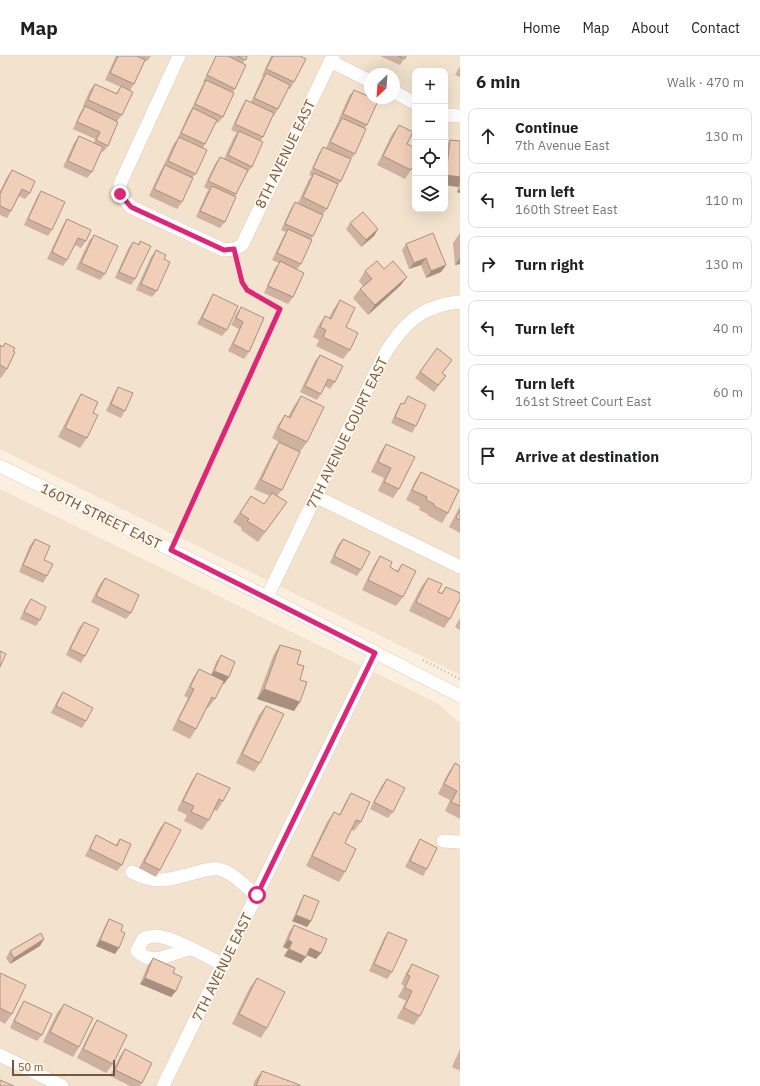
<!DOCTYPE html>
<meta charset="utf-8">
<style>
:root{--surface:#fff;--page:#f6f6f6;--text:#202124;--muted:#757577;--line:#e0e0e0}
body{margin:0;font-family:"IBM Plex Sans",sans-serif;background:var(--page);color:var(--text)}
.controls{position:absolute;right:12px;top:12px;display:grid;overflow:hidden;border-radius:8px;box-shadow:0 4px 16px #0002}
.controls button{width:36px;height:36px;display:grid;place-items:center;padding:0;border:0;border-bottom:1px solid var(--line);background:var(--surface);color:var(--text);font:20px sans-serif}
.compass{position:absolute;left:364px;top:12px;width:36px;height:36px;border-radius:50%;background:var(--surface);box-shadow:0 4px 16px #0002;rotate:205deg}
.scale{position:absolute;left:12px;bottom:10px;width:103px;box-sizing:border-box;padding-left:4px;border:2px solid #705748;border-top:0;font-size:11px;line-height:14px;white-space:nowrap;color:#705748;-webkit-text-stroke:3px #fff5e5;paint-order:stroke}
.stop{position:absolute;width:12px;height:12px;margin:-9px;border:3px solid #db2777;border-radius:50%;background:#fff}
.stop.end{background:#db2777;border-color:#fff;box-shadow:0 1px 4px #0008}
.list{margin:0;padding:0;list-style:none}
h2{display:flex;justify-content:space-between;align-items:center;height:52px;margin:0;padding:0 16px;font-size:17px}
h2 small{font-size:13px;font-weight:400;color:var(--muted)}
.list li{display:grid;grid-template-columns:26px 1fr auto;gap:12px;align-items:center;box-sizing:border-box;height:56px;margin:0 8px 8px;padding:0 8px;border:1px solid var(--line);border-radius:8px}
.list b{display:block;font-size:15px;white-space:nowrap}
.list p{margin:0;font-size:13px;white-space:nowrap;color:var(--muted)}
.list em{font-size:13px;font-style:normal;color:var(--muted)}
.icon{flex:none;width:22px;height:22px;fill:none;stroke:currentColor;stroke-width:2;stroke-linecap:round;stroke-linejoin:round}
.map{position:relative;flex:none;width:460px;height:1030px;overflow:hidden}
header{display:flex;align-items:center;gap:24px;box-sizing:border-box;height:56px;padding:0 20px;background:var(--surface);border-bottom:1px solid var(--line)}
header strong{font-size:19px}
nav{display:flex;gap:22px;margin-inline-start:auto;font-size:14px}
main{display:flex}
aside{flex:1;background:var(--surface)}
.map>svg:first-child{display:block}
</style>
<header>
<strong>Map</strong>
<nav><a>Home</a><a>Map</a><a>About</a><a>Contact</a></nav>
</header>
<main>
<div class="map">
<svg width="460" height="1030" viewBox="0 0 460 1030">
<rect width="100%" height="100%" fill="#fbf0df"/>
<path fill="#f2e2ce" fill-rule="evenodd" d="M0 0H460V619L0 393ZM415 15H445V153H415ZM370 18H394V42H370Z
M0 433 437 647 460 667V1030H0Z"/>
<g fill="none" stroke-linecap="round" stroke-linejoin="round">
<g stroke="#dfccbc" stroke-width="14">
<path id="minor" d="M179 0 120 128V138L131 151 224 194 234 193 242 189 333 0
M330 5 370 25
M394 36 415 47
M445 59 460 60
M0 410 267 541 460 640
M317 441 460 511
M267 541 383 301C402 269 421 249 460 246
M443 785 460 786
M132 816C158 830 170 823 198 816 204 814 212 812 219 813 235 817 244 831 257 839
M191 893C170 896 155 912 137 895L143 883C146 882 151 880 155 880 171 880 208 901 224 909
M0 999 62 1030
M163 1030 375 597"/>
</g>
<path stroke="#d4b29b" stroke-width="2.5" stroke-dasharray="1 3" stroke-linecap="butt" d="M176 482 280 253 247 234 242 226 237 205
M423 604 460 623"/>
<use href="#minor" stroke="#fff" stroke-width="13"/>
</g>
<path fill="#ceb19e" d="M116 0H151L147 5H145L134 28 130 34 122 59 117 65 108 90 103 96 101 95 92 116 87 122 63 111 74 87 79 80 94 87 95 83 73 73 80 57 84 51 83 50 90 34 95 28 116 37 121 31 105 24Z
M216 0H247L243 7 235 33 233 36 223 61 218 67 216 66 203 92 196 118 192 122 182 146 177 153 149 140 160 116 163 111 174 87 177 84 188 59 191 54 202 30 204 27 203 26Z
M271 0H301L294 26 290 33 288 32 278 53 274 60H273L263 81 261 84 252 111 247 117H246L235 141 225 166 220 172 196 161 207 136 209 134 204 131 215 108 220 101 224 103 234 81 237 77 231 74 242 50 246 44 251 46 261 24 263 21 262 20Z
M380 0H406L400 9Z
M460 10V21L455 19Z
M354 34 367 69 365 72 355 98 351 103 341 125 336 131 327 153 323 158 313 180 311 183 301 208 297 213 293 241 288 248 264 237 275 212 279 207 272 204 284 179 286 176 281 174 291 152 295 146 298 147 309 123 312 120 309 119 319 97 323 91 326 92 337 68 339 65H338L349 40Z
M399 69 407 88 411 114 405 123 377 109 392 78Z
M450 84 460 85V137L457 136 458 131 445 129V92Z
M12 114 30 137 25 143 19 140 11 155 7 162 0 159V135L7 121Z
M41 135 52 174 48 180 24 169 37 141Z
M67 163 86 185 81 192 75 189 67 204 63 210 47 203 63 169Z
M350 167 378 173 374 180 361 191 346 173Z
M460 177V208L455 209 453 187Z
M94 179 105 218 100 224 76 213 89 185Z
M140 185 135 223 131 229 115 222 128 193 133 186 138 189Z
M406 188 446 209 441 216 426 222 421 209 409 213 402 194Z
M156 194 164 203 157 235 152 241 136 234 151 201Z
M365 215 407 221 400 230 368 259 353 242 360 233 363 230 359 225Z
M213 238 227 274 222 280 197 268 209 245Z
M340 244 350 294 343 303 316 290 319 284 313 281 318 270 325 260 329 262 333 254Z
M241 251 249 296 244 303 228 295 239 273 231 269 236 258Z
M5 287 13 295 7 313 1 322H0V289L3 290Z
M437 292 442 317 446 320 434 336 415 322Z
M320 299 335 326 330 333 325 330 321 338 317 344 300 336 315 305Z
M118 331 125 355 121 362 106 355 114 338Z
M81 338 93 357 87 382 80 392 58 381 75 348Z
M301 340 307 386 300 396 282 434 277 440 287 446 258 486 241 474 242 472 233 466 251 440 264 448 270 440 254 433 273 395 279 386 272 382 278 369 285 359 288 361 294 350Z
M408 340 416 370 412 377 391 367 397 354 401 347 403 348Z
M386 388 399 433 393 442 378 435 384 422 371 416 380 397Z
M421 416 448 457 442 467 427 459 428 458 419 454 420 451 406 444 415 425Z
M460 450V477L449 471Z
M35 483 44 504 47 520 43 527 19 516 30 489Z
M343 483 361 514 357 520 330 507 338 489Z
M380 500 390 511 397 515 402 508 403 541 396 550 362 534 374 509Z
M105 522 131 557 126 563 91 546 100 528Z
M428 522 438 536 441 537 446 531 450 563 444 572 409 555 421 531Z
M31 543 40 564 36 570 20 563 26 550Z
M460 562V574L455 571Z
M84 566 85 600 81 607 66 599 79 572Z
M280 589 297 608 300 624 294 655 257 643 274 598Z
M221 599 229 621 224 628 223 627 215 643 208 652H207L196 673 190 683 172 674 188 642 184 640 193 622 199 613 211 619 216 606Z
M63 636 86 665 82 672 51 657 58 643Z
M266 650 260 707 254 716 236 707 259 659Z
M455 707 460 710V763L445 755 450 744 438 738 448 717Z
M197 717 223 745 217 755 214 754 209 764 202 774 184 765 187 759 177 754 191 726Z
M387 723 393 756 388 762 370 753 382 729Z
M351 737 361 766 354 775 351 774 345 787V816L339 826 306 810 327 766 334 756 339 759 345 747Z
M165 766 160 814 156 821 139 812 160 772Z
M96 779 116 789 120 783 122 809 117 815 85 800 92 786Z
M420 783 427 813 423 820 405 811 416 790Z
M304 839 311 865 307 871 292 865 300 846Z
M109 863 121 875 115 898 96 890 105 870Z
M294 869 321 897 316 903 307 899 301 907 284 900 288 893 283 891 289 876Z
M388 876 392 916 387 923 369 915 384 882Z
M40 890 10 908 6 902 10 895Z
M153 902 173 917 176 935 171 941 140 928 148 909Z
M412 908 420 960 414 969 397 962 406 945 398 941 404 930 401 928 406 917Z
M0 917 12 958 5 968 0 965Z
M257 922 267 972 261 982 232 968 250 931Z
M24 945 42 979 37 985 10 972 20 951Z
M64 948 79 991 73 1001 43 986 57 957Z
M97 964 113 1008 106 1017 77 1002 91 974Z
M125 993 142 1027 140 1030H130L110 1020 120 1000Z
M460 993V1015L452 1011Z
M262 1015 300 1030H253L255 1024Z"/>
<path fill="#a89081" d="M446 119 460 121V128L458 131 445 129V121Z
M460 133V137L457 136Z
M378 173 374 180 361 191 366 184Z
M426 202 421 209 409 213 414 207Z
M460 202V208L455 209Z
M446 209 441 216 426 222 431 215Z
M407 221 400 230 368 259 375 249Z
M214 615 229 621 224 628 209 622Z
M264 633 300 646 294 655 257 643Z
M296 859 311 865 307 871 292 865Z
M44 883 40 890 10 908 14 902Z
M100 884 119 892 115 898 96 890Z
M288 884 292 886 288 893 283 891Z
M310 892 321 897 316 903 305 898Z
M289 893 306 901 301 907 284 900Z
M145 922 176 935 171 941 140 928Z"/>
<path fill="#f0ceb8" stroke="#a89081" d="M118 0H137L145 4 134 28 110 17Z
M216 0H228L246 9 235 33 207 19Z
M237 0H247L246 4Z
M273 0H300L306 3 294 26 266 13Z
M398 0H406L405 3Z
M266 17 290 29 278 53 254 42Z
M206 24 234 37 223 61 195 48Z
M95 28 117 38 121 30 133 36 122 59 88 44Z
M354 34 370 41V42H372L378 45 367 69 343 58Z
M246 44 274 57 263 81 235 68Z
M85 50 118 66 108 90 96 84 100 76 77 66Z
M193 52 217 64 205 88 181 77Z
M342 62 366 73 355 98 330 86Z
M399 69 413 76 407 88 415 92V106L411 114 383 100Z
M239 75 263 86 252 111 228 99Z
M79 80 103 91 92 116 68 105Z
M179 81 207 94 196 118 168 105Z
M450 84 460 85V121L446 119Z
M323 91 351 103 341 125 313 112Z
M220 101 248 114 236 138 208 125Z
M165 109 193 122 182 146 154 133Z
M12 114 35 125 30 137 22 133 11 155 0 150V138Z
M314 117 338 128 327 153 303 141Z
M212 130 236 141 225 166 200 155Z
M41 135 65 146 52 174 28 163Z
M295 146 323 159 313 180 285 168Z
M363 156 378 173 366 184 350 167Z
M67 163 91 174 86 185 78 182 67 204 52 196Z
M288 173 312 184 301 208 277 197Z
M433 177 446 209 431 215 426 202 414 207 406 188Z
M94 179 118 190 105 218 81 207Z
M140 185 151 190 135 223 119 216 133 186 139 189Z
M156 194 166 199 164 203 170 206 157 235 141 228Z
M280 205 304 217 293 241 268 230Z
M377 205 384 213 393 205 407 221 375 249 360 233 372 223 365 215Z
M213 238 238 250 227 274 202 262Z
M340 244 355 252 346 271 358 277 350 294 323 281 326 274 320 271 325 260 331 263Z
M241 251 264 262 249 296 233 288 243 266 236 262Z
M5 287 15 292 13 295 15 296 7 313 0 309V289L3 291Z
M437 292 452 304 442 317 446 320 438 329 420 316Z
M320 299 343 310 335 326 328 323 321 338 305 330Z
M118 331 133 337 125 355 111 348Z
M81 338 98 346 93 357 98 359 87 382 65 372Z
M301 340 324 351 307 386 278 372 285 359 290 362Z
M408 340 426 349 416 370 395 361 401 347 404 348Z
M279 386 300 396 282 434 261 424Z
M386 388 415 401 399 433 384 426 391 412 378 406Z
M421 416 459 434 448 457 434 450V448L426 444 427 441 412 434Z
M272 437 287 446 265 476 247 465 249 463 240 457 251 440 264 448Z
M460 454V464L456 462Z
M35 483 50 490 44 504 53 508 47 520 23 509Z
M343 483 370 496 361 514 334 500Z
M380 500 392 506 390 511 398 516 402 508 416 515 403 541 368 524Z
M105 522 139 539 131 557 96 540Z
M428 522 442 528 438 536 442 538 446 531 460 537V543L450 563 416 546Z
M31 543 46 551 40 564 24 556Z
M84 566 99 573 85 600 70 593Z
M280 589 301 595 297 608 304 610 300 624 307 626 300 646 264 633Z
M0 595 6 598 0 611Z
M221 599 235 606 229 621 214 615Z
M199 613 224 625 215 643 212 641 196 673 178 664 194 633 190 631Z
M63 636 93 652 86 665 56 650Z
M266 650 284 658 260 707 242 698Z
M455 707 460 710V750L451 746 457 735 444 728Z
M197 717 230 732 223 745 219 743 209 764 191 756 194 750 183 745Z
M387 723 405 732 393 756 374 746Z
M351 737 370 746 361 766 356 764 345 787 356 793 345 816 312 800 334 756 340 759Z
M165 766 181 774 160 814 144 806Z
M96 779 117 790 120 783 131 788 122 809 90 793Z
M420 783 437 792 427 813 410 805Z
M304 839 319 845 311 865 296 859Z
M109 863 123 869 121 875 125 877 119 892 100 884Z
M294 869 327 883 321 897 310 892 306 901 289 893 292 886 288 884Z
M388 876 407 884 392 916 374 908Z
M41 877 44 883 14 902 10 895Z
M153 902 175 912 173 917 182 921 176 935 145 922Z
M412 908 439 920 420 960 404 952 412 935 405 932 410 920 407 919Z
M0 917 26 929 12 958 0 952Z
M257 922 285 936 267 972 239 958Z
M24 945 52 958 42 979 14 965Z
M64 948 93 962 79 991 50 976Z
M97 964 127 979 113 1008 83 993Z
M125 993 152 1007 142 1027 115 1014Z
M262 1015 300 1029V1030H256Z
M0 1024 14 1030H0Z"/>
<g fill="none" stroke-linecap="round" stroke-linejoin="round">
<path stroke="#db2777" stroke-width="5" d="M120 138 131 151 224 194 234 193 242 226 247 234 280 253 171 494 375 597 257 839"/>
</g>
<g text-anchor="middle" stroke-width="3" stroke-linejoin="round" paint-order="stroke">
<g font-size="14" fill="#705748" stroke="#fff5e5">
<text transform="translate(285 98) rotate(-64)" y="5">8TH AVENUE EAST</text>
<text transform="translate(347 377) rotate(-64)" y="5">7TH AVENUE COURT EAST</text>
<text transform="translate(101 460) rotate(26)" y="5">160TH STREET EAST</text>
<text transform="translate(222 911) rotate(-64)" y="5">7TH AVENUE EAST</text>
</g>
</g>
</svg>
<div class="controls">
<button>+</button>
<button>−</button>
<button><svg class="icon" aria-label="locate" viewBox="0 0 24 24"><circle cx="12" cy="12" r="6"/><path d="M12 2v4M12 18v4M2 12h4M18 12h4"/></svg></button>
<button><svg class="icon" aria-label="layers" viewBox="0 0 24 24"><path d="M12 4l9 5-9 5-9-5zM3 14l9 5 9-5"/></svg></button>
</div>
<svg class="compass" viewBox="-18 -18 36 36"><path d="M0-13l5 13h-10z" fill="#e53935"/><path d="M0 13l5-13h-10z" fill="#757577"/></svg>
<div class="scale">50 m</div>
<div class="stop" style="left:257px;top:839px"></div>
<div class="stop end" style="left:120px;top:138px"></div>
</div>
<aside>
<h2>6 min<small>Walk · 470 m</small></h2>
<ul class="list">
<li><svg class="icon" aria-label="ahead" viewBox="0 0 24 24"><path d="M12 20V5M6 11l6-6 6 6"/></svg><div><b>Continue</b><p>7th Avenue East</p></div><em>130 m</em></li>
<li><svg class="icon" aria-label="left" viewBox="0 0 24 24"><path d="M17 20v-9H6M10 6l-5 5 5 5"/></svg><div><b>Turn left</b><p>160th Street East</p></div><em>110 m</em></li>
<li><svg class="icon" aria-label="right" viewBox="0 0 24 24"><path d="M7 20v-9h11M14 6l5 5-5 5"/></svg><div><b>Turn right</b></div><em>130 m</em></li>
<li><svg class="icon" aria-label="left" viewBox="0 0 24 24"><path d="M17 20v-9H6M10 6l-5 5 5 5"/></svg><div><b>Turn left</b></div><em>40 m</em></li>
<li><svg class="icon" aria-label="left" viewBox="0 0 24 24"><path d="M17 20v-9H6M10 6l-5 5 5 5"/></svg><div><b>Turn left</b><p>161st Street Court East</p></div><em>60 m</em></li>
<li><svg class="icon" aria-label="arrive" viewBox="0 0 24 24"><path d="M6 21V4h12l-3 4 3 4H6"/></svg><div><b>Arrive at destination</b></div></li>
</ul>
</aside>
</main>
